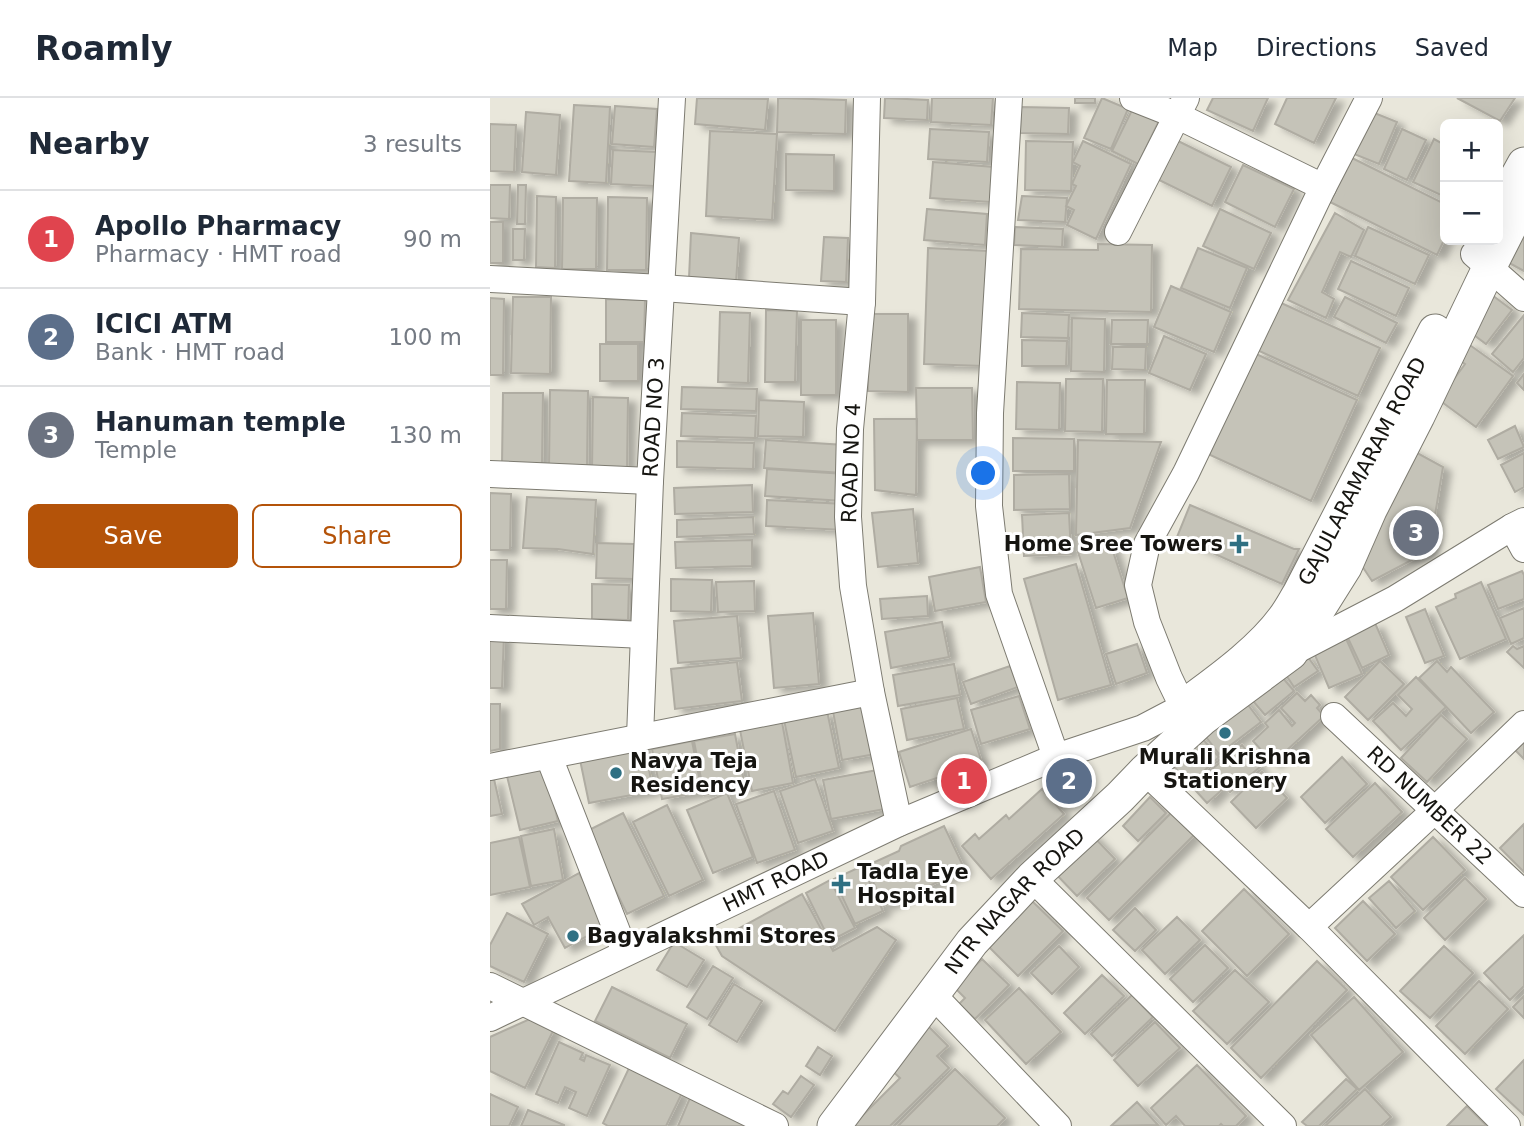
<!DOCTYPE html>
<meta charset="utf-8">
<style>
:root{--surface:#fff;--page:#f6f6f7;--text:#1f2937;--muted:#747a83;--line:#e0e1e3;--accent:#b45309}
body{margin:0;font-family:"DejaVu Sans",sans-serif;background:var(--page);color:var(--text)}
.controls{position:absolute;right:21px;top:21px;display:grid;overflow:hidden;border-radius:10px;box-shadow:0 7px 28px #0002}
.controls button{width:63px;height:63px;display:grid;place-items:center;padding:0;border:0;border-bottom:2px solid var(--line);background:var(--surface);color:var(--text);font:35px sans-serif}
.you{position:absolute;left:494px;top:376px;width:24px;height:24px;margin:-18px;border:5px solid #fff;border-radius:50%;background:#1a73e8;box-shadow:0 0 0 10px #1a73e833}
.badge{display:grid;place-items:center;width:46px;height:46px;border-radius:50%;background:var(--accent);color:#fff;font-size:23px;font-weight:700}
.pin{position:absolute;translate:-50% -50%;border:4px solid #fff;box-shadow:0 2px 7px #0006}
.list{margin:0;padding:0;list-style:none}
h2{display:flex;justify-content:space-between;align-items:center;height:91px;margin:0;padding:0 28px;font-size:30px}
h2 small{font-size:23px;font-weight:400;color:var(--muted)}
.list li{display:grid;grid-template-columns:46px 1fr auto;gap:21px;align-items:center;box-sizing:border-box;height:98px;padding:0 28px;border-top:2px solid var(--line)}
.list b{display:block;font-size:26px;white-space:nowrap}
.list p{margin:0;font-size:23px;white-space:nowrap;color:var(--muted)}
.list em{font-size:23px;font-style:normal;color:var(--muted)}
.actions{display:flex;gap:14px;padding:21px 28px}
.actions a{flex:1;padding:16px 0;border:2px solid var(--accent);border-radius:10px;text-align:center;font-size:24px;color:var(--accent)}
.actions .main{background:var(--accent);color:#fff}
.map{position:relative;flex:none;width:1034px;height:1028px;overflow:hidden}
header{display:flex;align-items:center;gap:42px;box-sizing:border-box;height:98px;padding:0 35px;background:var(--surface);border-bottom:2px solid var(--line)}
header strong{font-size:33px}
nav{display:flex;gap:38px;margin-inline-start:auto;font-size:24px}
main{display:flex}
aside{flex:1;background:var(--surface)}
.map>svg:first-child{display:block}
</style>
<header>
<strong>Roamly</strong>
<nav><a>Map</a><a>Directions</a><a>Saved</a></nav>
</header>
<main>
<aside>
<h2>Nearby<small>3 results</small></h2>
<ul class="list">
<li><span class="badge" style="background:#e0444e">1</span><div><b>Apollo Pharmacy</b><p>Pharmacy · HMT road</p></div><em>90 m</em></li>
<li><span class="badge" style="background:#5c6f8a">2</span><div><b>ICICI ATM</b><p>Bank · HMT road</p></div><em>100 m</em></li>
<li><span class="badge" style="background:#6b7280">3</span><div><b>Hanuman temple</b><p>Temple</p></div><em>130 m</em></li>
</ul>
<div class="actions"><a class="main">Save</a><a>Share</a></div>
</aside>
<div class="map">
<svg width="1034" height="1028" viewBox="0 0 1034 1028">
<defs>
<filter id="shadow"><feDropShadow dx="8" dy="4.5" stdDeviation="3.5" flood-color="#0004"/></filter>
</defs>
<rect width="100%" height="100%" fill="#e9e7db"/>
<path fill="#c5c3b8" stroke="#afaca2" stroke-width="2" filter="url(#shadow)" d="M207 0 278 1 275 32 205 26Z
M288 0 356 2 355 36 287 34Z
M395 0 438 2 437 22 394 20Z
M442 0H503L501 27 441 24Z
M585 0H605V5H585Z
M612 0 638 11 621 51 594 40Z
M723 0H778L763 33 717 12Z
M797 0H846L824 45 785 26Z
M967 0H1025L1010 23Z
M84 7 120 9 116 85 79 83Z
M125 8 167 11 164 49 122 46Z
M531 9 579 10 578 36 530 35Z
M643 10 669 23 648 66 622 53Z
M36 14 70 17 66 77 32 74Z
M882 14 907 24 889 66 864 56Z
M0 26 26 27 24 74 0 73Z
M440 31 499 34 497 64 438 61Z
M912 31 936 42 917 82 894 71Z
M220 33 287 36 282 122 216 118Z
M684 41 741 69 722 108 665 80Z
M944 41 955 47V94L953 98 923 84Z
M536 43 583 44 581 93 535 92Z
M593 43 641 66 606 141 577 127 584 112 576 108 586 88 582 86 590 68 583 64Z
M123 52 166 54 164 88 121 86Z
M296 56 344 57V93L296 92Z
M862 60 955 106V140L947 157 840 104Z
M443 64 504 69 501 104 440 100Z
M753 67 804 91 785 129 735 104Z
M0 87H20L19 121 0 120Z
M28 87H36L35 126H27Z
M47 98 66 99 65 170 46 169Z
M532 98 577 100 575 124 528 122Z
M118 99 157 100 156 172H117Z
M73 100H107L106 171H72Z
M437 111 497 116 495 147 434 142Z
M730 111 781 135 764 171 713 148Z
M845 115 874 132 861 159 850 154 832 194 844 201 836 220 798 202Z
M0 124H13V165H0Z
M525 129 573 131 572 149 524 147Z
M878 129 939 157 925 186 865 158Z
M23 131H35L34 162H23Z
M1025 133 1034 138V173L1010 160Z
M201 135 249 140 246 184 199 180Z
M334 139 358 140 356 184 331 183Z
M608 146 662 147 661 214 529 211 531 151 608 152Z
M438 150 498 153 494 268 434 266Z
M708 150 757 170 740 210 691 190Z
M861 163 919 190 906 218 848 191Z
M681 188 741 214 724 254 664 229Z
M1002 197 1022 212 996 246 976 231Z
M23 199H61L60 276 21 275Z
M855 199 907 225 896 245 844 219Z
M0 200 14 201 13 277H0Z
M116 201 155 202 154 244H116Z
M789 204 890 250 868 298 767 252Z
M276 212 307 213 305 284H275Z
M230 214 260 215 258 285 228 284Z
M532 215 579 217 578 240 531 239Z
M379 216H418V294L378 293Z
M1034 217V260L1023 274 1002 256Z
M582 220 615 221 614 274 581 273Z
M311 222H346V297H311Z
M622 222H658L657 246H621Z
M674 238 716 256 700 292 659 275Z
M532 242 577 243 576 268H532Z
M977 245 1023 278 986 329 945 299 961 285 975 266 966 260Z
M110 246H148V283H110Z
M623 249H656L655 272 622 271Z
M764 255 867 302 821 403 718 356Z
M1034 276V292L1027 285Z
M576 281H613L612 334 575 333Z
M617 282H655L654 336H616Z
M527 284 570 285 569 332 526 331Z
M192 289 267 291 266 313 191 311Z
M426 290H482L483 342H427Z
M60 292 98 293 97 370 59 369Z
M13 295H53L52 366H12Z
M103 299 138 300 137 372 102 371Z
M269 302 314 304 313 339 268 338Z
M192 315 266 318 265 340 191 338Z
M384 321H427L426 397 385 392Z
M1025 328 1034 349 1008 361 998 342Z
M523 340 584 341V373H523Z
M276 342 355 347 354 375 274 370Z
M588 342 671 344 640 430 586 437Z
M187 343 264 345 263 371 187 369Z
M918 350 953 369 939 453 882 483 866 459Z
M1034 355V389L1025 394 1011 367Z
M277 371 356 376 354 403 275 398Z
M579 376 580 411 524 412V377Z
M262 387 263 414 185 416 184 390Z
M0 395 21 396 20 452H0Z
M37 399 106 402 103 456 68 451 33 450Z
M277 402 355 406 354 432 276 428Z
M700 407 804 451H809L792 486 687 439Z
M423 411 428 465 388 469 382 415Z
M579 415 581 456 534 458 532 417Z
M263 419 264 436 187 439V422Z
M262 442V468L186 470 185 444Z
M620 444 638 500 606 510 588 454Z
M107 445 144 446V481L106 480Z
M0 462H17L16 511H0Z
M586 466 621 587 568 602 534 481Z
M490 469 496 504 445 513 439 479Z
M1032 473 1034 477V501L1008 511 998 487Z
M181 481 222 482 221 514 181 513Z
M264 483 265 513 228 514 226 484Z
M991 484 1016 541 970 561 946 509 966 500 965 496Z
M102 486 139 487 138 522 102 521Z
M437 498 438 518 392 521 390 501Z
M1034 510V540L1021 546 1010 520Z
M935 511 954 558 935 565 916 519Z
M323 515 329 586 284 590 278 518Z
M247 518 251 560 188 565 184 523Z
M452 524 459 559 401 570 395 534Z
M885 525 899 557 872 570 857 538Z
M853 534 872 576 839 590 821 548Z
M0 536H14L12 590H0Z
M647 546 657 575 626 586 616 556Z
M1023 548 1027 551 1034 548V570L1017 554Z
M815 555 828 573 804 589 792 571Z
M890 563 914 586 878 622 855 599Z
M947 563 957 574 961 569 1004 614 981 635 929 580Z
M247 564 252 603 185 611 181 571Z
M464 566 470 597 408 608 403 577Z
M520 568 528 589 481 606 473 584Z
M786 572 804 593 775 617 757 596Z
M926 579 956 609 911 652 883 623 903 605 916 618 922 611 908 597Z
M807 595 815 603 821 597 830 607 827 610 834 618 783 665 763 643 778 629 775 625 789 612 802 628 805 625 791 610Z
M529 598 540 631 491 646 481 612Z
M752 599 771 624 729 656 710 631Z
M380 600 391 655 352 662 342 608Z
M467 600 474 631 417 642 411 611Z
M0 606H10V651L0 653Z
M337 613 349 670 306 679 294 622Z
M951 617 977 641 937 684 911 660Z
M292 624 303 685 262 693 250 632Z
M481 631 492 665 420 689 409 654Z
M706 634 729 659 715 672 733 691 717 705 677 661Z
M245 636 255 689 214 697 204 643Z
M202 643 212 694 172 701 162 651Z
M154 644 163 693 99 705 89 657Z
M1034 644V661L1025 652Z
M752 647 770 669 740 694 722 671Z
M852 659 877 686 835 725 811 699Z
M54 665 68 723 30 732 16 674Z
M393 671 400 710 341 721 333 682Z
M772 674 797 700 766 730 741 704Z
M4 681 12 716 0 718V682Z
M325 681 343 733 308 745 290 693Z
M885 685 912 714 863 759 836 731Z
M552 691 574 716 501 781 472 748 485 736 489 741 516 717 519 721Z
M284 693 305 752 267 765 246 706Z
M237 695 263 759 223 775 197 712Z
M660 699 676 715 648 743 633 728Z
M177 707 213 782 179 798 143 724Z
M133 715 174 798 137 816 97 733Z
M681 715 704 737 619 822 597 800Z
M1034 726V774L1010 750Z
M454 728 475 772 394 808 376 768 409 753 411 748Z
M64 731 73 782 41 788 31 738Z
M600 735 625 761 587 798 562 772Z
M29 739 40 789 0 797V745Z
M943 739 975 772 933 812 901 779Z
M372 768 393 813 365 826 344 781Z
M89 775 118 827 75 850 58 819 44 827 32 806Z
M975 780 996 801 955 842 934 820Z
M340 782 365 830 340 843 316 795Z
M899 783 925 813 906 830 879 800Z
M754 791 799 836 757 878 712 833Z
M312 796 343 853 387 829 406 842 345 933 232 858 224 844Z
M542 803 573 833 528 878 497 847Z
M873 803 905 836 877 863 845 830Z
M645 810 666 832 645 853 623 832Z
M17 815 58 836 34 884 0 868V847Z
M687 819 710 842 675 876 652 852Z
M1034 837V888L1020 902 994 875Z
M184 844 214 862 197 889 167 872Z
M715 847 738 870 703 904 680 881Z
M569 848 589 869 562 896 541 875Z
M954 848 983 875 940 920 910 893Z
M492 861 519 887 485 921 469 906 475 900 464 889Z
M827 863 857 892 771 980 741 950Z
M223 868 243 880 217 921 197 909Z
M745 872 779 904 737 946 703 913Z
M612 877 634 898 595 936 574 915Z
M989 883 1018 911 975 956 946 928Z
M244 886 272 903 247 944 219 927Z
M122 889 197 926 180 960 105 923Z
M529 890 571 934 536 966 495 922Z
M642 897 663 919 622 958 601 936Z
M1034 898V920L1023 909Z
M864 899 913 954 869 992 821 937Z
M42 920 64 931 35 990 0 973V939Z
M434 924 458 948 447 958 459 970 400 1028H366L364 1026 410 980 399 970Z
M665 924 690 950 648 988 624 962Z
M69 944 93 955 90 961 94 963 96 957 120 967 97 1018 79 1010 86 994 75 989 68 1005 46 996Z
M328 949 342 958 330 977 316 968Z
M1034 962V1017L1006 991Z
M707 967 756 1018 746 1028H733L731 1026 729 1028H695L686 1018 676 1027 661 1010Z
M139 970 192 995 176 1028H118L113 1025Z
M465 971 515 1020 507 1028H408Z
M311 978 324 987 301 1019 283 1006 293 993 298 996Z
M856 981 867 991 829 1028H817L812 1024Z
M875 991 901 1019 891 1028H835Z
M0 996 28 1009 19 1028H0Z
M200 1000 260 1028H188Z
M647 1004 668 1027 621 1028Z
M977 1008 997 1028H957Z
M38 1012 74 1027V1028H31Z"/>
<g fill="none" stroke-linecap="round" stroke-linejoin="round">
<g stroke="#7d7b71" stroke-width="28">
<g id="minor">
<path d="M377 0 372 204 360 331 358 419 363 488 381 594 409 725"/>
<path d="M519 0 500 315 499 408 509 496 566 659"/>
<path d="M643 0 686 17 833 89"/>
<path d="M628 134 696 0"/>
<path d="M984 156 1034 200"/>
<path d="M0 181 172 190 372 204"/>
<path d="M0 376 160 383"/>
<path d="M1022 429 1034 451"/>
<path d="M0 530 154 537"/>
<path d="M801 555 905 501 1022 429 1034 423"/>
<path id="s1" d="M844 618 1034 796"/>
<path id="s2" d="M150 639 160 383 182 0"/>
<path d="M59 659 135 854"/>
<path d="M0 669 381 594"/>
<path d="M655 673 819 829 1017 1028"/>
<path d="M542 780 793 1028"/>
<path d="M819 829 945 712 1034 626"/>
<path d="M0 888 285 1028"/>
<path d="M443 897 568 1028"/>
<path id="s3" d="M0 920 409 725 566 659 653 630 693 609 679 580 657 524 648 487 657 446 696 375 833 89 879 0"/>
</g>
</g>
<g stroke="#7d7b71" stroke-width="35">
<g id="major">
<path d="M1008 113 1034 66"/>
<path id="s4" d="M706 599C736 577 772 550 794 520 800 512 804 504 809 496L945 233"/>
<path id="s5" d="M344 1028 482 844 542 780 630 699 655 673 712 621 801 555 855 469 880 412 928 318 999 170 1034 101"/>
</g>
</g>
<use href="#minor" stroke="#fff" stroke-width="26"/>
<use href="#major" stroke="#fff" stroke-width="33"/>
</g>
<g fill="#2f7083" stroke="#fff" stroke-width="2.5">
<path d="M745.5 435.5h7v7h7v7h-7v7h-7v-7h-7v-7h7z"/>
<circle cx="735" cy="635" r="7"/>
<circle cx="126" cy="675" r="7"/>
<path d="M347.5 775.5h7v7h7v7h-7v7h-7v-7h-7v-7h7z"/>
<circle cx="83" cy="838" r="7"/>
</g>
<g text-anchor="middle" stroke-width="6" stroke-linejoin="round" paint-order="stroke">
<g font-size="21" fill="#161511" stroke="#fff">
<text dy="7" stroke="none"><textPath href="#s2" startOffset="320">ROAD NO 3</textPath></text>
<text transform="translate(361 365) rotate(-88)" y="7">ROAD NO 4</text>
<text dy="7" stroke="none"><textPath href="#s4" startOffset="285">GAJULARAMARAM ROAD</textPath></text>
<text dy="7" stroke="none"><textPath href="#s1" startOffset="131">RD NUMBER 22</textPath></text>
<text dy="7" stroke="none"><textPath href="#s3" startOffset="317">HMT ROAD</textPath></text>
<text dy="7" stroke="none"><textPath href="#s5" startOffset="289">NTR NAGAR ROAD</textPath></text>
</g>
<g font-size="21" font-weight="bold" fill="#161511" stroke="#fff" text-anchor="start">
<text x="733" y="453" text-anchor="end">Home Sree Towers</text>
<text x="735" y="666" text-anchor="middle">Murali Krishna<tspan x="735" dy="24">Stationery</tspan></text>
<text x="140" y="670">Navya Teja<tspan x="140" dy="24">Residency</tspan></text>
<text x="367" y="781">Tadla Eye<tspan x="367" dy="24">Hospital</tspan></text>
<text x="97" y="845">Bagyalakshmi Stores</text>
</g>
</g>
</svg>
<div class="controls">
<button>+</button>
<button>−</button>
</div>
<div class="you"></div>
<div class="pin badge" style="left:474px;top:683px;background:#e0444e">1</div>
<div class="pin badge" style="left:579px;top:683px;background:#5c6f8a">2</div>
<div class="pin badge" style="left:926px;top:435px;background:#6b7280">3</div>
</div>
</main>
